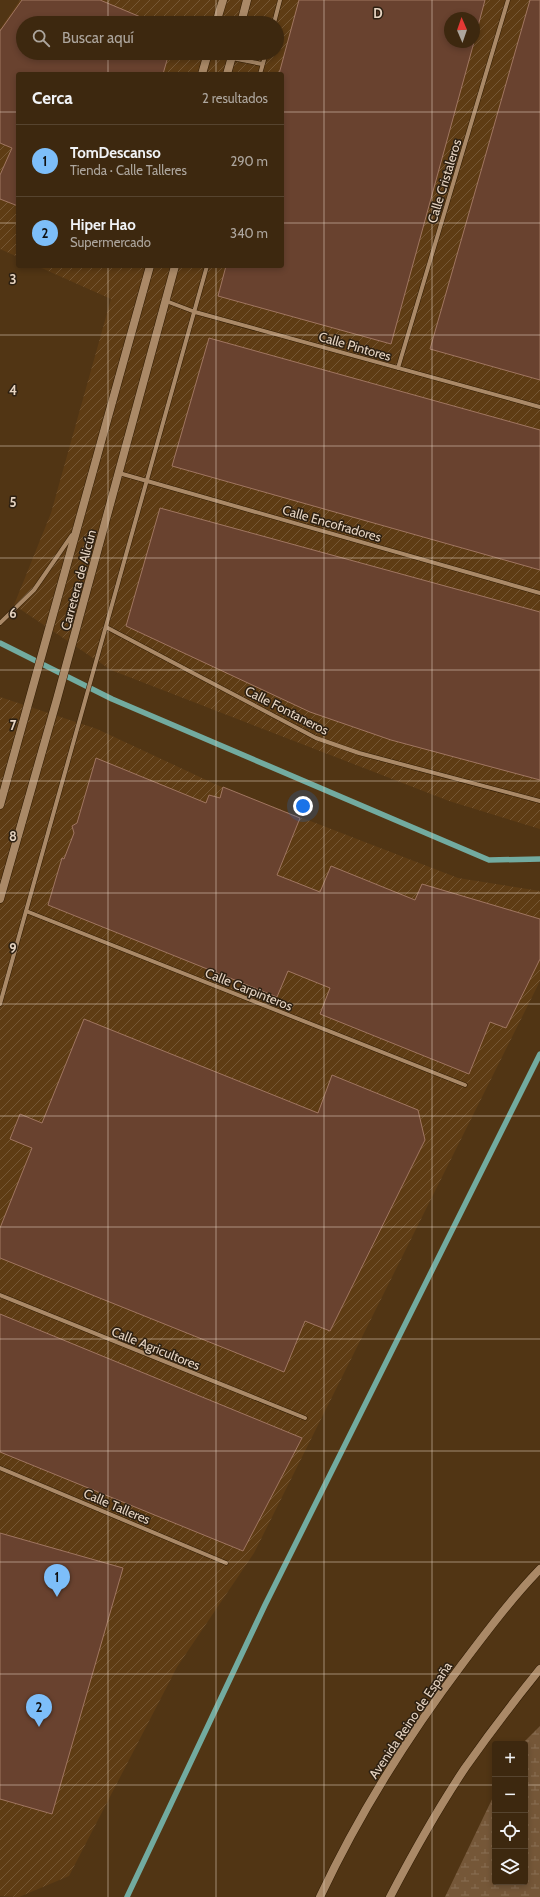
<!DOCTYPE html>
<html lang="es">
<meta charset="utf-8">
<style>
:root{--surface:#3d280f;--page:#443018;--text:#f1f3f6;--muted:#ada69e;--line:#56442f;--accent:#7dbef9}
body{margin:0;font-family:Cabin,sans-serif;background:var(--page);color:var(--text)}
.controls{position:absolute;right:12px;bottom:12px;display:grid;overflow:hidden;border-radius:4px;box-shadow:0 2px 6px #0003}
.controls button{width:36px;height:36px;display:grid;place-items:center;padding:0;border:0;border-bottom:1px solid var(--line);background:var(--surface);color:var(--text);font:20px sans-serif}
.compass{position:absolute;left:444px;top:12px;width:36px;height:36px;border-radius:50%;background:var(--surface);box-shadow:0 2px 6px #0003;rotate:358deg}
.you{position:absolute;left:303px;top:806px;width:14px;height:14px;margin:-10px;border:3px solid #fff;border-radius:50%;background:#1a73e8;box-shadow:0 0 0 6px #1a73e833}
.badge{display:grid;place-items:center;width:26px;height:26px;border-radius:50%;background:var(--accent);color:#111;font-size:13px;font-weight:700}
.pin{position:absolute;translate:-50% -33px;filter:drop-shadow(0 1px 2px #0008)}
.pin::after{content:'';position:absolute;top:21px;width:14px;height:12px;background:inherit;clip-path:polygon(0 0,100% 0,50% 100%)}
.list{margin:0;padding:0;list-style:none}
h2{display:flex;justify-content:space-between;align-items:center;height:52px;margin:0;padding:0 16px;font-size:17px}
h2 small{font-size:13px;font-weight:400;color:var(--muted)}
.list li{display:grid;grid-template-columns:26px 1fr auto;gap:12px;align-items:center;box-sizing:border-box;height:72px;padding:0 16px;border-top:1px solid var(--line)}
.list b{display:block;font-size:15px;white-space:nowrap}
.list p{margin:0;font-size:13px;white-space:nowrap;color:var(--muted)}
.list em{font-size:13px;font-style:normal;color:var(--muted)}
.icon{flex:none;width:22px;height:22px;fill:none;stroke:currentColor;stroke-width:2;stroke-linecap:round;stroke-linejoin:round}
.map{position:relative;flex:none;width:540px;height:1897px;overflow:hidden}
.search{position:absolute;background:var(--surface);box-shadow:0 2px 6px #0003;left:16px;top:16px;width:268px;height:44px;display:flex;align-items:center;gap:10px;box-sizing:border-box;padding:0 14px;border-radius:22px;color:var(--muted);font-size:15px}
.panel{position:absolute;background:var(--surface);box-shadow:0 2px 6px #0003;left:16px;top:72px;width:268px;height:196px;border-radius:4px}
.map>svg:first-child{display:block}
</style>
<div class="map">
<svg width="540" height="1897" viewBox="0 0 540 1897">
<defs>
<pattern id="industrial-furrows" width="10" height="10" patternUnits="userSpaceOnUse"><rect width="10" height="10" fill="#5e3c14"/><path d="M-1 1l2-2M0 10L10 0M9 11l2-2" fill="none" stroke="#755735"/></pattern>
<pattern id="wetland-marsh" width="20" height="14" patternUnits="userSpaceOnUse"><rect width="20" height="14" fill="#755738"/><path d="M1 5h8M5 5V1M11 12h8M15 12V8" fill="none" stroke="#896e53"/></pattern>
</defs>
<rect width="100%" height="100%" fill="#513514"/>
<path fill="url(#industrial-furrows)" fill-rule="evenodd" d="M20 0H540V829L449 801 111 670 14 605 51 513 111 299 37 266H282V74H18V257L0 249V29ZM450 18H474V42H450ZM23 23H277V53H23Z
M0 697 97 729 217 785 458 878 540 891V981L254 1553 177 1667 69 1876 19 1897 0 1896Z"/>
<path fill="url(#wetland-marsh)" d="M540 1726V1897H445L495 1793V1882H525V1744H522Z"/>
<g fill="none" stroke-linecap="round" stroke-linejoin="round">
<path stroke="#72aba0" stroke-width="5.5" d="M0 643 112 699 489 860 540 859
M127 1897 265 1605 540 1054"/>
</g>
<path fill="#69422f" stroke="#a07661" d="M22 0H100L155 23H23V53H169L163 74H18V206L0 199V175L12 148 0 143V31Z
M299 0H485L474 41V18H450V42H474L391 344 218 296 226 266H282V74H279Z
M530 0H540V380L430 349Z
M209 338 540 430V570L172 466Z
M160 508 540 612V780L391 740 310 712 126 626Z
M96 758 206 803 209 795 220 798 223 787 300 818 277 875 320 892 331 866 415 900 422 884 540 919V959L506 1028 490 1022 469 1074 320 1014 330 988 288 971 277 997 48 905 62 858 64 859 74 833 72 826 77 823Z
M84 1019 318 1113 332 1075 418 1110 425 1140 330 1331 305 1321 284 1372 0 1258V1228L32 1148 10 1139 20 1114 42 1123Z
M0 1314 302 1438 243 1551 0 1452Z
M0 1533 123 1568 52 1814 0 1799Z"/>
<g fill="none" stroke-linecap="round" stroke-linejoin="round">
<g stroke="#321d05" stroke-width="5">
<path id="street" d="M274 23 280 0
M232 58 262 64
M260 74 266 53
M166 301 195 312 540 407
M398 368 508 0
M119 473 540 593
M0 623 34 590 72 535
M106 627 316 738 359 753 540 801
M26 911 465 1085
M0 1004 207 266
M0 1295 305 1418
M0 1468 226 1563"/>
</g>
<g stroke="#321d05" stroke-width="9">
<path id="secondary" d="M216 23 223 0
M241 23 247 0
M202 74 208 53
M227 74 233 53
M0 805 150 266
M0 899 57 699 175 266
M320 1897C359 1814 408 1736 463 1663 488 1630 512 1598 540 1569
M390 1897C413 1853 437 1810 465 1768 489 1734 514 1701 540 1669"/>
</g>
<use href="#street" stroke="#aa8967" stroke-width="4"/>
<use href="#secondary" stroke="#aa8967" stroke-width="8"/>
</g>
<path fill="none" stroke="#e6d4c2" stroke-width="1" stroke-opacity="0.55" d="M108 0V23M216 0V23M324 0V1897M432 0V1897M108 53V74M216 53V74M0 112H18M282 112H540M0 223H18M282 223H540M108 266V1897M216 266V1897M0 335H540M0 446H540M0 558H540M0 670H540M0 781H540M0 893H540M0 1004H540M0 1116H540M0 1227H540M0 1339H540M0 1451H540M0 1562H540M0 1674H540M0 1785H495M525 1785H540"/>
<g text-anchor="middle" stroke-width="3" stroke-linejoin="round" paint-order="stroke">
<g font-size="13" fill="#e6d4c2" stroke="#2d2012">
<text transform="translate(444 181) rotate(-73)" y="5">Calle Cristaleros</text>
<text transform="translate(355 346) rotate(16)" y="5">Calle Pintores</text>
<text transform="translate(332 523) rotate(16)" y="5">Calle Encofradores</text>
<text transform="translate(78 580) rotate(-75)" y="5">Carretera de Alicún</text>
<text transform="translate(287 710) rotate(27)" y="5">Calle Fontaneros</text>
<text transform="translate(249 989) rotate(22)" y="5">Calle Carpinteros</text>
<text transform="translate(156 1348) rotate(22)" y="5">Calle Agricultores</text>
<text transform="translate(117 1506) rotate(23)" y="5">Calle Talleres</text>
<text transform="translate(410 1720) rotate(-56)" y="5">Avenida Reino de España</text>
</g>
</g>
<g font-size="13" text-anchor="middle" font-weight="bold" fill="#e6d4c2" stroke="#2d2012" stroke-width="3" stroke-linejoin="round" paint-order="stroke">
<text x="378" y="18">D</text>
<text x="13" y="284">3</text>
<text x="13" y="395">4</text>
<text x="13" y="507">5</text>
<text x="13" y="618">6</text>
<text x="13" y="730">7</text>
<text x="13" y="841">8</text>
<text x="13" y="953">9</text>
</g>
</svg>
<div class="controls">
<button>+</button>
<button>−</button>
<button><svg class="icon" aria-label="locate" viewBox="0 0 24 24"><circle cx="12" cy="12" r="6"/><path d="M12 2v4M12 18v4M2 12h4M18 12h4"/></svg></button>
<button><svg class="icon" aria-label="layers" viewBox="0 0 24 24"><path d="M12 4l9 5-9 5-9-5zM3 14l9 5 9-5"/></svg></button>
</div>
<svg class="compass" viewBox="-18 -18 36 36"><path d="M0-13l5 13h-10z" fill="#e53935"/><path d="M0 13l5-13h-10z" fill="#ada69e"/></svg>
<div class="you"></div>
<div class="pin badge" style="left:57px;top:1597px">1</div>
<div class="pin badge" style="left:39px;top:1727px">2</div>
<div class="search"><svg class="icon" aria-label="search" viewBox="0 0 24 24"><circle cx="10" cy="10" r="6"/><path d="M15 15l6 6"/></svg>Buscar aquí</div>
<section class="panel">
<h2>Cerca<small>2 resultados</small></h2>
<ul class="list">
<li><span class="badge">1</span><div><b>TomDescanso</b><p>Tienda · Calle Talleres</p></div><em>290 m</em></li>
<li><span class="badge">2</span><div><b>Hiper Hao</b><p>Supermercado</p></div><em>340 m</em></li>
</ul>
</section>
</div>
